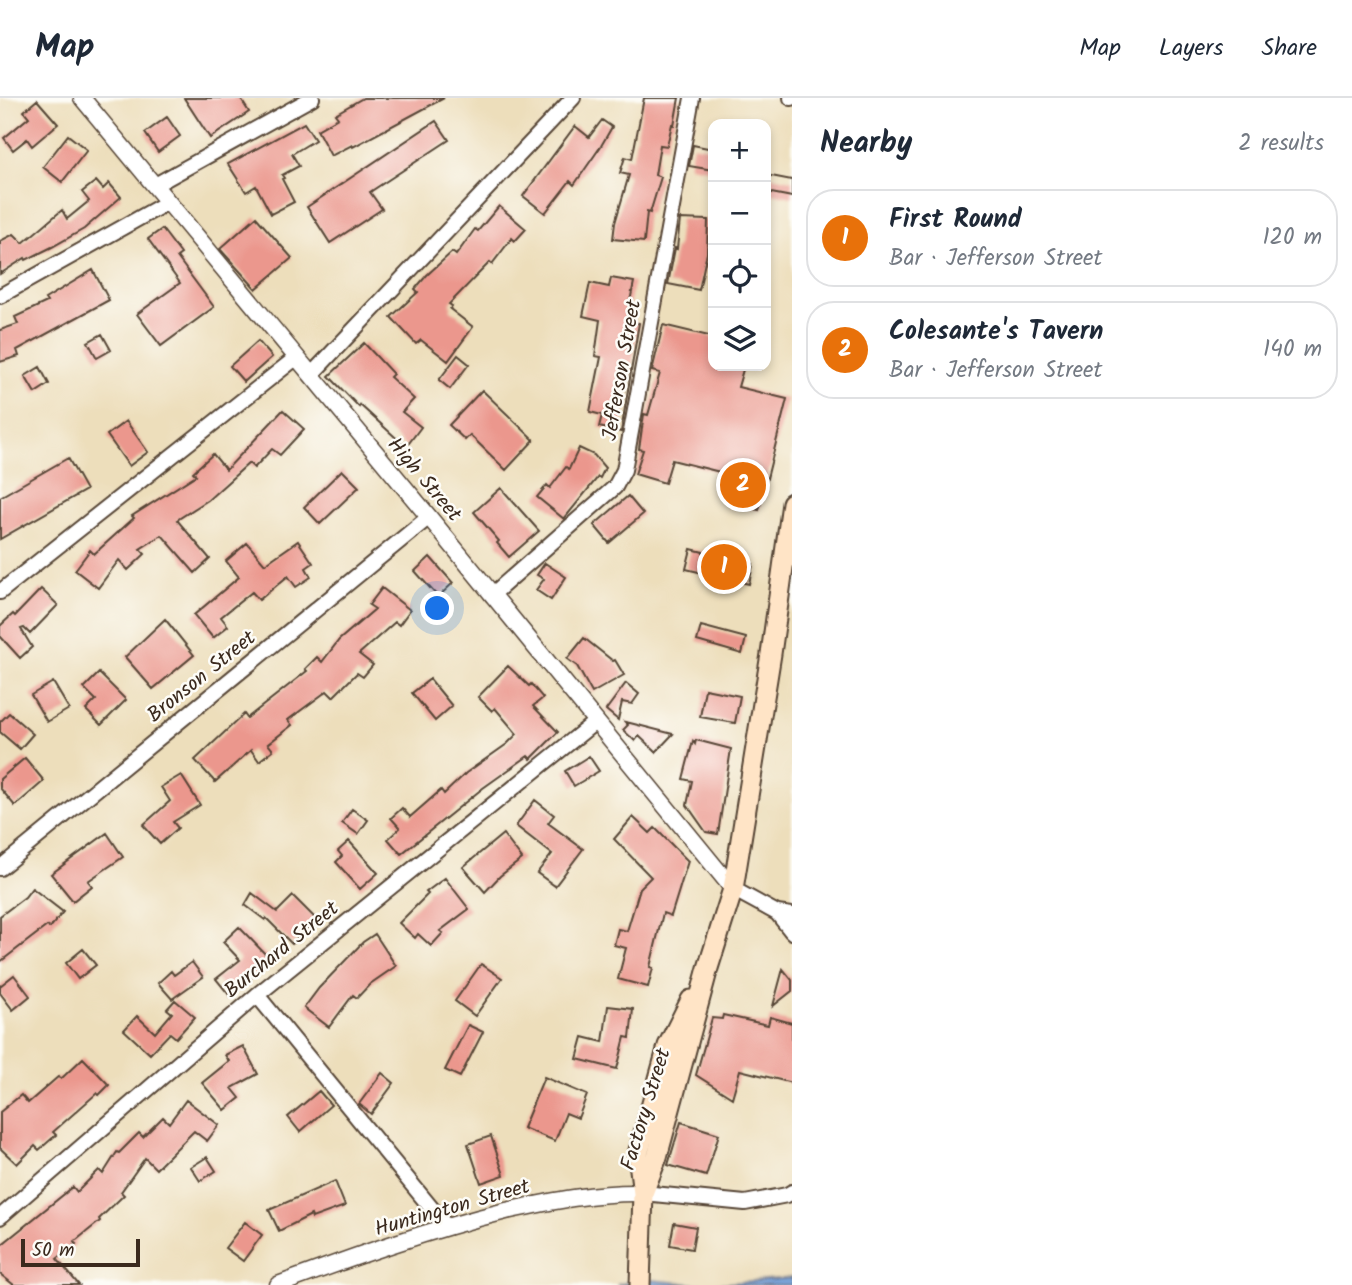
<!DOCTYPE html>
<meta charset="utf-8">
<style>
:root{--surface:#fff;--page:#f6f6f7;--text:#1f2937;--muted:#747a83;--line:#e0e1e3;--accent:#b45309}
body{margin:0;font-family:Kalam,sans-serif;background:var(--page);color:var(--text)}
.controls{position:absolute;right:21px;top:21px;display:grid;overflow:hidden;border-radius:14px;box-shadow:0 4px 10px #0003}
.controls button{width:63px;height:63px;display:grid;place-items:center;padding:0;border:0;border-bottom:2px solid var(--line);background:var(--surface);color:var(--text);font:35px sans-serif}
.scale{position:absolute;left:21px;bottom:18px;width:119px;box-sizing:border-box;padding-left:7px;border:4px solid #3b2a1e;border-top:0;font-size:19px;line-height:24px;white-space:nowrap;color:#3b2a1e;-webkit-text-stroke:5px #fdfcf7;paint-order:stroke}
.you{position:absolute;left:438px;top:511px;width:24px;height:24px;margin:-18px;border:5px solid #fff;border-radius:50%;background:#1a73e8;box-shadow:0 0 0 10px #1a73e833}
.badge{display:grid;place-items:center;width:46px;height:46px;border-radius:50%;background:var(--accent);color:#fff;font-size:23px;font-weight:700}
.pin{position:absolute;translate:-50% -50%;border:4px solid #fff;box-shadow:0 2px 7px #0006}
.list{margin:0;padding:0;list-style:none}
h2{display:flex;justify-content:space-between;align-items:center;height:91px;margin:0;padding:0 28px;font-size:30px}
h2 small{font-size:23px;font-weight:400;color:var(--muted)}
.list li{display:grid;grid-template-columns:46px 1fr auto;gap:21px;align-items:center;box-sizing:border-box;height:98px;margin:0 14px 14px;padding:0 14px;border:2px solid var(--line);border-radius:28px}
.list b{display:block;font-size:26px;white-space:nowrap}
.list p{margin:0;font-size:23px;white-space:nowrap;color:var(--muted)}
.list em{font-size:23px;font-style:normal;color:var(--muted)}
.icon{flex:none;width:38px;height:38px;fill:none;stroke:currentColor;stroke-width:2;stroke-linecap:round;stroke-linejoin:round}
.map{position:relative;flex:none;width:792px;height:1187px;overflow:hidden}
header{display:flex;align-items:center;gap:42px;box-sizing:border-box;height:98px;padding:0 35px;background:var(--surface);border-bottom:2px solid var(--line)}
header strong{font-size:33px}
nav{display:flex;gap:38px;margin-inline-start:auto;font-size:24px}
main{display:flex}
aside{flex:1;background:var(--surface)}
.map>svg:first-child{display:block}
</style>
<header>
<strong>Map</strong>
<nav><a>Map</a><a>Layers</a><a>Share</a></nav>
</header>
<main>
<div class="map">
<svg width="792" height="1187" viewBox="0 0 792 1187">
<rect width="100%" height="100%" fill="#fdfcf7"/>
<filter id="ink" filterUnits="userSpaceOnUse"><feTurbulence type="fractalNoise" baseFrequency=".0143" numOctaves="2"/><feDisplacementMap in="SourceGraphic" scale="14" xChannelSelector="R" yChannelSelector="G"/><feConvolveMatrix kernelMatrix="1 2 1 2 8 2 1 2 1" color-interpolation-filters="sRGB"/></filter>
<filter id="wash" filterUnits="userSpaceOnUse"><feTurbulence type="fractalNoise" baseFrequency=".00686" numOctaves="4" result="noise"/><feDisplacementMap in="SourceGraphic" scale="28" xChannelSelector="R" yChannelSelector="G"/><feGaussianBlur stdDeviation="1.57" result="paint"/><feColorMatrix in="noise" values="0 0 0 0 0 0 0 0 0 0 0 0 0 0 0 0 0 1.4 0 .05"/><feComposite in="paint" operator="in"/></filter>
<g filter="url(#wash)">
<rect width="100%" height="100%" fill="#eddebb"/>
<path fill="#6e9bd6" stroke="#54627a" stroke-width="2" d="M792 1180V1187H617L640 1181 702 1187Z"/>
<g id="blocks">
<path fill="#eb978d" d="M184 0H240L249 14 210 40Z
M363 0H444L353 49 352 47 331 58 317 32 338 20 335 16Z
M644 0H679L674 27 672 26 667 48 660 47 655 77 661 79 650 115 647 114 644 144 613 141 615 125 629 77 620 75 625 59 632 61Z
M37 2 58 26 32 48 27 41 13 52 4 40 29 19 24 13Z
M167 19 180 38 158 54 145 35Z
M602 22 612 29 601 48 574 87 570 83 545 115 523 98 575 28 589 39Z
M436 23 449 42 370 94 382 111 330 145 307 109Z
M304 25 315 42 292 56 299 68 282 77 284 80 282 81 294 104 271 116 256 88 246 94 228 66Z
M68 37 87 52 62 84 43 69Z
M693 47 713 51V72L689 68Z
M766 77 792 82V99L766 94Z
M96 83 103 91 109 85 121 99 84 131 52 149 26 162 25 160 0 176V143L14 136 23 145 62 112 67 121 89 103 82 94Z
M499 108 526 131 515 143 512 140 492 166 490 164 449 206 452 208 450 211 473 229 448 263 421 242 416 246 391 219 418 194 415 191 427 177 452 154 456 157 475 131 478 133Z
M256 119 292 160 256 191 220 151Z
M680 121 708 122 707 155 699 192 668 186 675 150 677 151Z
M162 131 181 156 177 159 214 209 161 248 137 216 180 185 148 141Z
M93 172 109 202 17 252 19 258 0 264V232L18 226 15 219 47 204 45 201Z
M611 180 634 184 626 223 639 225 621 334 599 329 602 317 590 314 601 259 595 258 600 222 583 218 590 185 609 189Z
M663 227 713 239V268H744L738 289 787 301 759 412 729 405 736 378 672 362 665 385 635 376 643 352 639 351 644 316 648 317 660 275 652 273Z
M102 236 111 252 97 260 88 244Z
M258 243 272 259 244 284 230 268Z
M364 245 393 276 390 279 414 301 402 314 421 329 406 349 360 307 359 309 329 278Z
M458 257 469 266 450 291 439 282Z
M40 269 49 286 35 295 25 278Z
M482 292 534 342 506 372 470 337 465 342 449 327Z
M283 312 304 331 280 357 272 351 254 370 249 365 208 402 177 422 210 461 195 475 162 437 140 451 145 456 128 472 119 462 98 490 75 472 90 452 94 456 134 420 132 418 196 377 193 374 213 356 226 372Z
M126 323 148 354 129 368 107 337Z
M579 350 594 357 605 370 600 380 598 379 564 421 537 399 547 387 550 390 566 369 569 371Z
M68 360 86 392 0 441V399Z
M342 372 359 389 320 426 304 409Z
M501 390 539 433 509 459 497 445 499 443 474 414Z
M628 398 643 416 609 445 594 427Z
M298 443 313 465 306 470 311 479 296 489 288 478 259 502 252 494 221 519 228 528 213 540 194 517 239 479 226 463 247 445 265 466Z
M691 451 753 466 749 486 686 471Z
M430 459 453 485 438 499 415 473Z
M545 465 566 479 551 502 536 492 544 481 537 477Z
M382 490 410 512 399 527 395 524 359 556 373 567 363 579 357 575 333 599 327 593 288 622 292 627 268 646 273 652 259 663 251 652 215 684 195 662 244 616 247 620 307 573 305 571 317 559 322 564 339 542 375 511 369 507Z
M41 491 58 507 30 536 24 530 21 531 32 549 20 560 0 538V528L13 516 15 518Z
M165 521 194 557 153 591 125 559Z
M701 528 746 540 742 556 697 543Z
M584 540 613 563 615 562 624 577 592 595 577 568 567 561Z
M508 568 529 588 531 586 543 600 533 608 558 634 531 661 528 658 483 690 401 756 388 741 400 730 391 720 402 710 410 719 441 692 444 696 466 675 507 646 517 636 495 610 492 613 478 599Z
M99 575 126 602 101 627 86 612 96 602 84 590Z
M430 581 452 608 435 623 412 595Z
M53 584 69 611 47 624 31 597Z
M626 585 639 596 632 606 622 604 618 622 606 612Z
M705 591 740 598 735 625 700 619Z
M9 615 33 636 20 651 0 634V624Z
M625 624 630 625 673 636 656 654 639 638 635 643 623 632 628 627Z
M696 642 731 651 718 736 706 734 687 707 692 683 683 681 693 643 695 646Z
M589 658 599 673 574 688 565 673Z
M25 660 44 683 15 708 0 690V681Z
M181 677 200 707 173 724 178 730 160 746 143 727 170 703 161 689Z
M535 702 554 717 548 725 583 751 555 788 537 775 552 756 516 728Z
M352 711 368 722 358 736 342 725Z
M633 719 650 735 655 730 688 763 671 818 663 815 650 869 653 870 648 889 618 881 626 850 614 847 618 831 627 833 640 790 651 779 614 741Z
M107 735 123 759 88 783 92 788 73 803 51 776Z
M503 736 522 761 500 778 485 794 463 769Z
M349 743 378 775 360 791 336 764 342 758 338 753Z
M445 780 469 811 440 833 443 835 431 848 418 836 415 840 399 825 428 796 426 794Z
M32 790 63 814 50 830 47 828 0 864V818L25 799Z
M252 795 277 814 293 798 316 821 292 846 266 820 265 822 245 807Z
M239 829 271 862 230 898 216 881 240 862 223 844Z
M375 836 396 868 370 886 357 900 353 897 329 929 304 910 319 890 363 844Z
M83 851 96 867 78 881 66 865Z
M192 864 203 879 172 901 158 885 171 873 174 877Z
M481 866 502 880 475 918 455 903Z
M783 871 792 882V893L773 908Z
M14 877 30 898 13 912 0 895V888Z
M175 902 195 919 176 940 170 935 150 956 124 932 137 918 155 935 172 915 167 911Z
M608 908 633 911 630 940 625 939 617 971 577 961 583 939 603 944Z
M723 917 768 927 770 919 792 925V985L740 972 732 1000 696 977 712 920 722 921Z
M468 927 483 934 460 979 445 972Z
M243 948 258 976 232 990 240 1000 225 1012 202 985 229 963 225 957Z
M83 960 109 987 99 997 97 995 53 1034 56 1037 39 1052 35 1048 17 1066 0 1050V1014L21 997 28 1005 59 978 61 981Z
M382 975 394 985 371 1016 359 1006Z
M544 979 587 997 578 1020 566 1015 555 1043 523 1030Z
M319 993 331 1007 300 1034 288 1019Z
M186 1002 219 1027 207 1043 194 1033 156 1071 145 1060 121 1094 124 1097 99 1121 100 1123 74 1144 76 1146 57 1161 79 1187H14L0 1176V1148L73 1089 77 1094 99 1072 103 1076 117 1054 119 1055 139 1035 143 1039 163 1019 169 1025Z
M681 1024 719 1036 706 1078 668 1067Z
M491 1038 504 1077 481 1085 468 1046Z
M207 1059 216 1073 200 1083 191 1069Z
M335 1083 345 1108 312 1120 311 1117 279 1133 269 1112Z
M245 1124 262 1137 243 1163 225 1150Z
M674 1125 696 1129 692 1151 670 1147Z"/>
</g>
</g>
<g filter="url(#ink)">
<use href="#blocks" fill-opacity="0" stroke="#564536" stroke-width="2"/>
<g fill="none" stroke-linecap="round" stroke-linejoin="round">
<g stroke="#564536" stroke-width="18">
<path id="minor" d="M791 0H792
M155 87 312 0
M0 198 168 104
M311 277 573 0
M0 494 297 259
M492 497 615 389 624 372 692 0
M0 770 429 419
M733 791 777 815 792 817
M777 815 792 834
M257 897 446 1128
M643 1095 745 1105 787 1097 792 1094
M0 1119 257 897 595 624"/>
</g>
<g stroke="#564536" stroke-width="19">
<path id="tertiary" d="M82 0 429 419 733 791
M278 1187C353 1159 428 1132 506 1113 552 1103 596 1094 643 1095"/>
</g>
<g stroke="#564536" stroke-width="23">
<path id="secondary" d="M643 1095 657 1059 708 870 733 791 771 556 792 405
M640 1187 643 1095 638 1056 668 948 691 902"/>
</g>
<use href="#minor" stroke="#fff" stroke-width="14"/>
<use href="#tertiary" stroke="#fff" stroke-width="16"/>
<use href="#secondary" stroke="#ffe4c6" stroke-width="19"/>
</g>
</g>
<g text-anchor="middle" stroke-width="5" stroke-linejoin="round" paint-order="stroke">
<g font-size="21" fill="#3b2a1e" stroke="#fdfcf7">
<text transform="translate(621 272) rotate(-80)" y="7">Jefferson Street</text>
<text transform="translate(425 381) rotate(50)" y="7">High Street</text>
<text transform="translate(201 578) rotate(-39)" y="7">Bronson Street</text>
<text transform="translate(281 851) rotate(-39)" y="7">Burchard Street</text>
<text transform="translate(645 1011) rotate(-73)" y="7">Factory Street</text>
<text transform="translate(452 1109) rotate(-16)" y="7">Huntington Street</text>
</g>
</g>
</svg>
<div class="controls">
<button>+</button>
<button>−</button>
<button><svg class="icon" aria-label="locate" viewBox="0 0 24 24"><circle cx="12" cy="12" r="6"/><path d="M12 2v4M12 18v4M2 12h4M18 12h4"/></svg></button>
<button><svg class="icon" aria-label="layers" viewBox="0 0 24 24"><path d="M12 4l9 5-9 5-9-5zM3 14l9 5 9-5"/></svg></button>
</div>
<div class="scale">50 m</div>
<div class="you"></div>
<div class="pin badge" style="left:724px;top:469px;background:#e8710a">1</div>
<div class="pin badge" style="left:743px;top:387px;background:#e8710a">2</div>
</div>
<aside>
<h2>Nearby<small>2 results</small></h2>
<ul class="list">
<li><span class="badge" style="background:#e8710a">1</span><div><b>First Round</b><p>Bar · Jefferson Street</p></div><em>120 m</em></li>
<li><span class="badge" style="background:#e8710a">2</span><div><b>Colesante's Tavern</b><p>Bar · Jefferson Street</p></div><em>140 m</em></li>
</ul>
</aside>
</main>
